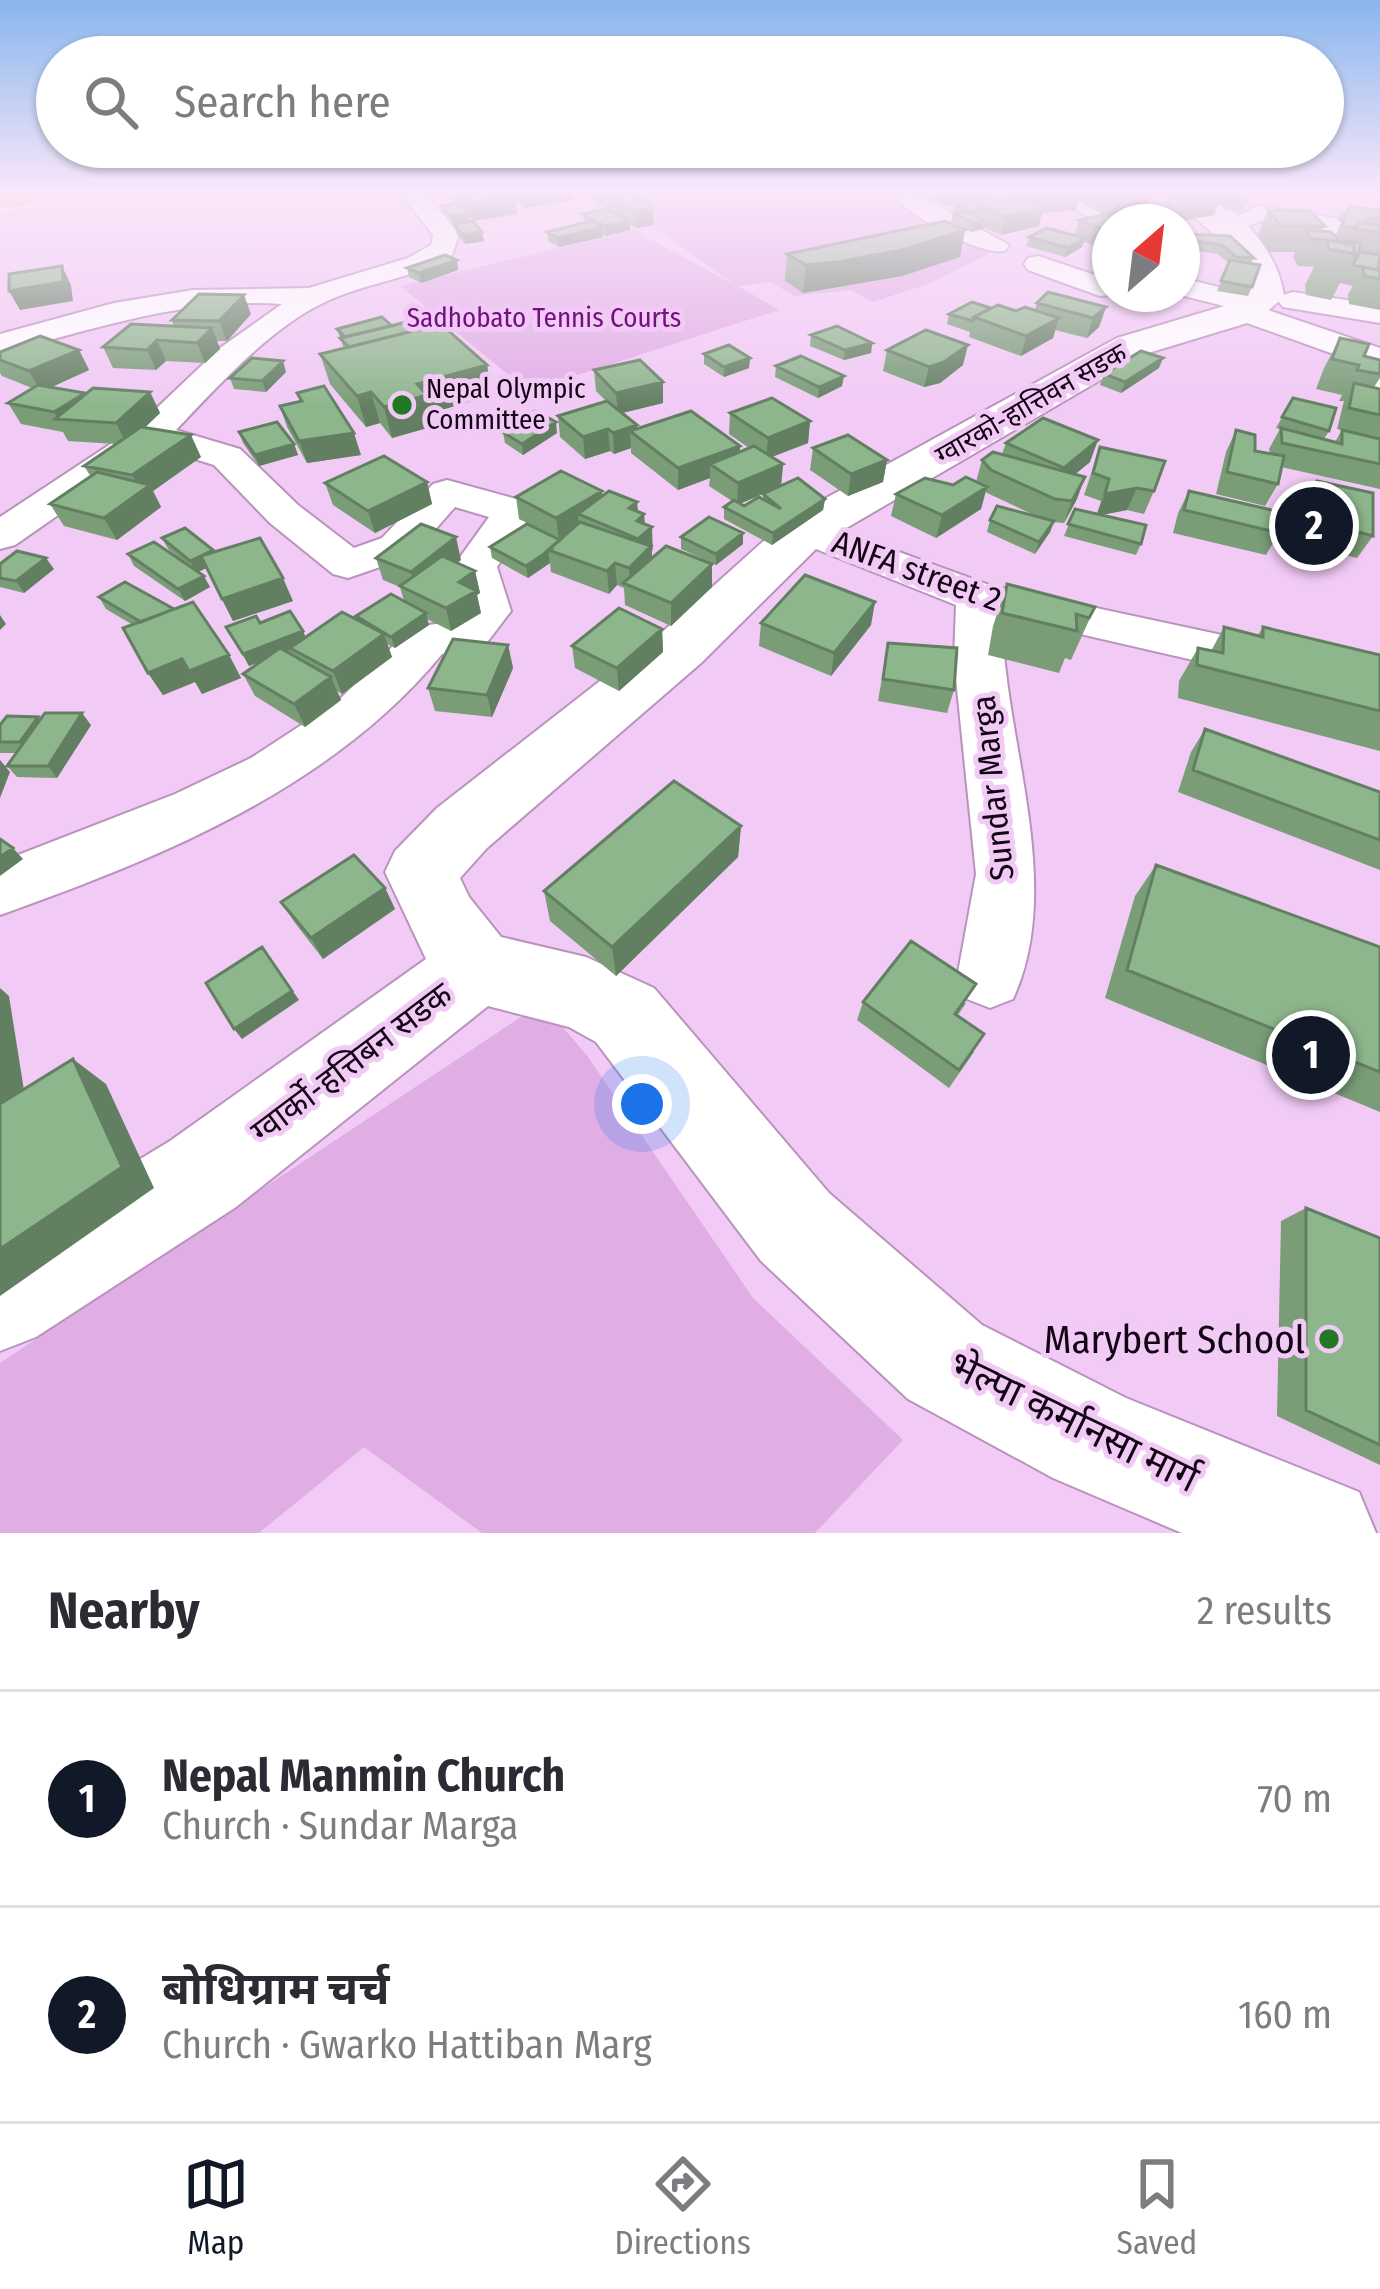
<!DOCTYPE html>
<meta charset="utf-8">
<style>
:root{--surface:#fff;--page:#f7f7f7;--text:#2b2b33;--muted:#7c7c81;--line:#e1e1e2;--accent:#111827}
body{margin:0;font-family:"Fira Sans Condensed","Noto Sans Devanagari",sans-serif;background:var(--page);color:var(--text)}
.compass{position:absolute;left:1092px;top:204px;width:108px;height:108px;border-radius:50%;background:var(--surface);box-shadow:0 3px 9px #0004;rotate:28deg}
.you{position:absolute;left:642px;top:1104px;width:42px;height:42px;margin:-30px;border:9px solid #fff;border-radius:50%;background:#1a73e8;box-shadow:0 0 0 18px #1a73e833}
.badge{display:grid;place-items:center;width:78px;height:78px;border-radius:50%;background:var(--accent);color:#fff;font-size:39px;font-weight:700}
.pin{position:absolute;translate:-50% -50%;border:6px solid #fff;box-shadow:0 3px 12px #0006}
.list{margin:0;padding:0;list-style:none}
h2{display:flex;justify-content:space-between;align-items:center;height:156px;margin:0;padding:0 48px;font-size:51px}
h2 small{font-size:39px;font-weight:400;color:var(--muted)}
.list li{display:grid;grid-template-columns:78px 1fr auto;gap:36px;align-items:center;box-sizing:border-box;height:216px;padding:0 48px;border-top:3px solid var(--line)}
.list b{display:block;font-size:45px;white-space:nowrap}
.list p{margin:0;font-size:39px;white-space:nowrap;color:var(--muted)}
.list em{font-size:39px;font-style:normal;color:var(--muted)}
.icon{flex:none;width:66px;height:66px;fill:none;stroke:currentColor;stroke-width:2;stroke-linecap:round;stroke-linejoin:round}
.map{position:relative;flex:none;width:1380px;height:1533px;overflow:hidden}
.search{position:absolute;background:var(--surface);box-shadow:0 3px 9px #0004;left:36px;right:36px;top:36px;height:132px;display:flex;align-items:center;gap:30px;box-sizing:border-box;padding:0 42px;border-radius:66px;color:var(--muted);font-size:45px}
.sheet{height:588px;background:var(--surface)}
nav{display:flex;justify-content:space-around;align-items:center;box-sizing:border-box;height:168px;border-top:3px solid var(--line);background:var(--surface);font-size:33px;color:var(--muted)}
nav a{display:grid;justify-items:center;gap:6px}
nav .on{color:var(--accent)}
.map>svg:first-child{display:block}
</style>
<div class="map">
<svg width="1380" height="1533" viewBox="0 0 1380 1533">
<rect width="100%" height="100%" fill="#f1caf5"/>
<path fill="#e0ade5" d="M606 193H887L917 214 995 251 928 284 873 302 850 290 794 296 771 282 738 286 779 310 528 391 400 286 633 230 737 286Z
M530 1011 560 1024 588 1057 753 1298 903 1440 815 1533H482L364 1447 259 1533H0V1363Z"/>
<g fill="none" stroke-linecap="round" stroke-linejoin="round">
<g stroke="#b993bc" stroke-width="4">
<path id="street" d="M400 193H425L455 229 459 234 452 255C412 280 365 282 323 303 269 329 217 387 176 430L240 449 298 505 354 548 382 538 433 484 447 480 527 502 533 511 497 567 511 611 482 649 442 654C332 788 161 858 0 915V862L175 794 251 758 338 701 412 627 452 622 465 609 453 567 489 517 455 507 412 556 348 578 333 574 270 523 214 465 156 447 15 545 0 549V517L138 426 220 348 282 304C184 297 94 330 0 353V334L114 303 193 290 309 288 408 258 431 245 433 235Z
M892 193H916L1009 245 1005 251C979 256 907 215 892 193Z
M1046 193H1077L1128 222H1110V228L1106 227Z
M1257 206 1380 225V241L1260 221 1229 235 1216 227Z
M1038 256 1110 280V294H1122L1100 296 1028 270 1024 264 1028 258Z
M1182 278 1267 299 1272 305 1268 310 1380 348V417L1362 412 1357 405 1359 391 1350 375 1356 362 1233 318 1232 308 1176 294H1182Z
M1293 292 1380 305V323L1283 307 1278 301 1283 295Z
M806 518 989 585 1380 669V703L1002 616C1003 739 1066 883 1013 999L990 1008 967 999 957 978 976 874 954 659 956 605 791 539 785 530 791 521Z"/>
</g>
<g stroke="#b993bc" stroke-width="4">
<path id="secondary" d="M1167 193C1178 193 1194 191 1205 195 1243 210 1280 257 1284 297L1257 320 1145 354 824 541 701 663 487 848 460 878 469 897 501 937 586 957 654 988 829 1193 982 1325 1126 1398 1359 1492 1376 1533H1182L1053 1478 908 1399 761 1261 596 1042 569 1027 488 1006 236 1207 36 1337 0 1351V1244L170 1141 426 959 385 872 395 851 437 808 659 635 788 519 1117 338 1231 304 1248 293 1236 254Z"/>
</g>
<g stroke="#fff" stroke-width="4">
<path id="primary" d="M0 193H70L56 202 0 209Z"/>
</g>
<use href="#street" fill="#fff" fill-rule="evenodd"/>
<use href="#secondary" fill="#fff" fill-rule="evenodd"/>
<use href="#primary" fill="#e5c57a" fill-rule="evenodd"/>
</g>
<path fill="#7a9d78" d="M451 193H574V200L524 208 516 200 517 214 473 221 469 217V222L482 232 484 241 465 244 456 233 455 225 444 214 442 206 452 204 449 194Z
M583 193H631L654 225 636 228 630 224V230L606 236 602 234 603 237 559 247 548 241 547 232 584 223 583 214 606 209Z
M973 193 976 195 975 199 999 201 1006 199 1007 193H1138L1148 198 1142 216H1133L1110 247 1103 249 1084 242 1082 247 1065 257 1026 246 1029 237 1075 235 1079 220 1104 215 1078 201 1076 210 1042 213 1039 226 1001 235 983 227 971 232 951 222 954 205H945L919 194 976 193Z
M1168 193H1233L1246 201 1243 210 1227 211 1218 204 1214 215 1174 222 1160 215Z
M1316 193H1343L1338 198Z
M1268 210 1325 226 1322 231 1335 236 1341 222 1337 221 1341 212 1380 211V310L1349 304 1348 294 1353 286 1340 283 1331 300 1306 295 1305 285 1314 267 1298 266 1293 257 1295 252H1269L1257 236Z
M965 230 960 257 902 276 803 293 785 281 787 254Z
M1182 234 1230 236 1254 258 1251 263 1252 287 1248 296 1217 291 1229 263 1218 254 1182 249Z
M457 260 458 270 421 283 409 277 407 268Z
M1037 303 1106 307 1099 327 1087 338 1055 330 1053 338 1021 356 969 337 970 332 947 324 949 314 991 308 1016 311 1035 310Z
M251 314 227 341H217L220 349 205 363 166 361 156 370 113 368 103 347 174 327 172 320Z
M392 326 425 328 487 365 492 395 431 413 434 426 392 438 380 423 366 427 330 384 320 354 344 349 337 329Z
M811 335 872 343 871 353 844 360 810 346Z
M1340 338 1364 356 1379 360 1380 358V378L1374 387 1380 389V489L1281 467 1278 484 1265 506 1216 494 1226 452 1236 430 1255 451 1270 453 1269 449 1280 429 1276 428 1293 398 1329 431 1324 439 1335 442 1342 430 1337 429 1344 401H1339L1342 395 1316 389 1324 368Z
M79 350 89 370 51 387 85 394 150 392 160 413 145 427 201 457 153 491 161 507 117 540 64 526 50 504 91 477 84 466 116 444 68 441 63 432 21 424 8 403 32 388 2 376 0 373V352Z
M887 350 963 365 940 383 924 387 883 371Z
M704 354 750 358 749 368 724 377 704 364Z
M776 366 842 386 818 398 775 377Z
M1159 368 1121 393 1100 385 1104 374Z
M594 370 663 382V403L622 413 637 425V429L740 446V452L749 448 729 434 730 413 810 421 808 443 772 457 783 464 781 486 740 504 744 506 763 499V494L825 499 823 510 772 545 724 519V507L732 501 709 486 710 478 678 490 631 453V448L614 454 610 451 585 459 560 437 558 416 606 401 596 391Z
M286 372 266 392 234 389 230 378Z
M297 393 361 455 307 463 287 427 280 406 300 401Z
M505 423 557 433 523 455 505 443 503 432 507 431Z
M239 432 294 444 298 455 259 466 243 443Z
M1006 443 1090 462 1075 474 1077 499 1064 523 1054 522 1050 532 1035 554 987 532 990 520 1038 517 985 492 981 509 936 538 891 516 896 494 976 482 982 460 1002 454Z
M1100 447 1154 491 1144 514 1127 510 1101 515 1141 544 1136 555 1064 536 1075 509 1097 514 1101 501 1084 495Z
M813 448 887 460 883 482 848 496 810 470Z
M1317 481 1373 536 1357 558 1292 541 1304 503Z
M427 482 432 504 375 533 333 505 325 483Z
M602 491V496L637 502 638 512 644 514 645 524 652 527 653 550 651 551V559L712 564V587L671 626 625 605 624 588 617 585 609 594 551 572 550 563 528 578 492 558 490 547 535 527 519 519 516 497Z
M1189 491 1279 533 1266 555 1173 533 1178 513Z
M681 537 743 544 716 565 681 549Z
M162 538 213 550 293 601 233 621 206 568 198 572 210 587 185 601 134 566 128 554 181 560 168 549Z
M376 558 461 560 457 563 475 571 480 593 477 595 481 613 451 631 427 619 429 625 395 648 387 644 392 657 342 694 337 691 341 700 305 727 255 696 243 674 263 660 249 666 226 627 260 623 303 631 305 637 358 620 356 616 404 601 400 587 383 580Z
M0 564 54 569 24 593 0 587Z
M1007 584 1095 607 1071 660 1065 658 1059 673 988 655 993 626Z
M99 597 229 655 241 678 202 694 195 682 163 695 148 673 133 625 106 609Z
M761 623 871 625 831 676 759 646Z
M1224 627 1258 635 1263 627 1380 655V751L1178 698 1179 681 1198 648 1211 651Z
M662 629 663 652 619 691 575 668 572 646Z
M888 643 954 690 947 713 878 701Z
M508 645 513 668 492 717 435 711 428 688Z
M40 720 91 725 57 778 17 777 7 766 16 753H0V725Z
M1205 729 1380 792V870L1178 792 1191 752Z
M741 826 738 857 616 976 550 921 544 891Z
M1156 865 1380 947V1112L1105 998 1135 896Z
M385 888 395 909 323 959 295 923 281 902Z
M863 1002 966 1003 958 1015 974 1052 949 1088 857 1020Z
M1306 1208 1380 1238V1465L1277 1416 1281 1221Z"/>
<path fill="#637f62" d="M522 193H574V200L524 208Z
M1081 193 1076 210 1042 213 1039 226 1001 235 1006 217 1029 211 1033 197Z
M1207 193H1223L1214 215 1175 222 1184 197Z
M515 196 517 214 473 221 470 204Z
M1148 198 1142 216 1110 218 1116 201Z
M653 208 654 225 636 228 635 211Z
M468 214 470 223 453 225 451 216Z
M985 220 983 229 971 232 973 223Z
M629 221 630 230 606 236 605 226Z
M602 227 603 237 559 247 558 238Z
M965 230 960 257 902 276 803 293 806 265Z
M1109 231 1110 247 1103 249Z
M482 232 484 241 465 244 463 235Z
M1085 238 1082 247 1065 257 1068 248Z
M457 260 458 270 421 283 419 273Z
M62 266 71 285 73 301 20 310 9 291Z
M244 295 251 314 227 341 219 321Z
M1106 307 1099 327 1087 338 1093 318Z
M1059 318 1053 338 1021 356 1026 336Z
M212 328 220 349 205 363 197 343Z
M157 340 166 361 156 370 147 350Z
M872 343 871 353 844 360 845 350Z
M968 345 963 365 940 383 924 387 929 367Z
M79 350 89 370 41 392 29 371Z
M750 358 749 368 724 377V367Z
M1163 358 1159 368 1121 393 1125 382Z
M283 361 286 372 266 392 262 381Z
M487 365 492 395 431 413 434 426 392 438 384 407 417 384Z
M844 376 842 386 818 398 819 387Z
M663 382V403L618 414 616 393Z
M150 392 160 413 127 445 116 423Z
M371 392 380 423 366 427 357 396Z
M85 393 96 414 59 420 54 412Z
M810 421 808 443 766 459 768 438Z
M556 422 557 433 523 455 522 444Z
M637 425 638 437 630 431 631 448 614 454 613 433Z
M608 429 610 451 585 459 583 437Z
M354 433 361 455 307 463 299 441Z
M191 435 201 457 153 491 161 507 117 540 104 518 141 491 132 475Z
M1098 440 1090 462 1056 490 1064 468Z
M294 444 298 455 259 466 255 455Z
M740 446 739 467 710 464V478L678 490V468Z
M887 460 883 482 848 496 851 474Z
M783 464 781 486 737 505 738 483Z
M1085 477 1077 499 1064 523 1072 501Z
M427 482 432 504 375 533 368 511Z
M987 487 981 509 936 538 942 515Z
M1137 488 1127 510 1096 516 1105 494Z
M602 491 603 513 578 514 579 528 559 541 556 518Z
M825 499 823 510 772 545 773 533Z
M637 502 638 520 644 514 645 533 652 527V568L630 585 629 568 638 543 637 526 629 508Z
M1054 521 1050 532 1035 554 1039 542Z
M743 533V544L716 565V554Z
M456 537 461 560 418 595 411 572Z
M213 550 219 562 196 573 190 561Z
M548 551 550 563 528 578 526 566Z
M46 558 54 569 24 593 16 581Z
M615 563 617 585 609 594 607 571Z
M712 564V587L671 626V603Z
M475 571 480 593 477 595 481 613 451 631 446 608 459 582Z
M204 576 210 587 185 601 178 589Z
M283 578 293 601 233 621 222 599Z
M875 602 871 625 831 676 834 653Z
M426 613 429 625 395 648 391 637Z
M0 615 6 624 0 630Z
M662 629 663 652 619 691 617 668Z
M303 631 308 643 249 666 243 654Z
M384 634 392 657 342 694 333 671Z
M508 645 513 668 492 717 487 695Z
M229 655 241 678 202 694 189 671Z
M182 659 195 682 163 695 148 673Z
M331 677 341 700 305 727 294 704Z
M82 713 91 725 57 778 48 766Z
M38 717 47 728 29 753 20 742Z
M0 760 10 772 0 798Z
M741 826 738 857 616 976 612 947Z
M13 848 23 859 0 876V857Z
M385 888 395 909 323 959 311 938Z
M262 947 299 1000 242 1039 234 1029Z
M0 988 9 996 30 1128 0 1143Z
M73 1059 106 1084 154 1188 0 1296V1249Z"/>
<path fill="#8eb68c" stroke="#637f62" stroke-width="3" d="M459 193H511L515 196 470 204Z
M607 193H631L653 208 635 211Z
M939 193H973L976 195 947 197Z
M1026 193H1074L1033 197Z
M1101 193H1138L1148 198 1116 201Z
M1176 193H1207L1184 197Z
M1223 193H1233L1246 201 1230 202 1221 196Z
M989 196 999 201 978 206 975 213 954 204Z
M1015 197 1044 208 1006 217 978 206Z
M458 203 468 214 451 216 442 206Z
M1349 206 1380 211V220L1367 218 1365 224 1359 223 1354 228 1342 226Z
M607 209 629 221 605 226 583 214Z
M1268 210 1310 211 1325 226H1281Z
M965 211 985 220 973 223 953 213Z
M1118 212 1143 220 1136 222H1110L1109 231 1079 220Z
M473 221 482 232 463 235 454 224Z
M591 221 602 227 558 238 547 232Z
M945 221 965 230 906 249 838 262 806 265 787 254Z
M1359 223 1380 226V232L1354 229Z
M1046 228 1085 238 1068 248 1029 237Z
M1306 230 1331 232 1339 241 1311 239Z
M1182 234 1230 236 1254 258 1236 257 1222 245 1182 239Z
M1327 240 1354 245 1355 254 1329 249Z
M1344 240 1360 243 1358 257 1354 256V245L1344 243Z
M1359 252 1380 255 1378 270 1353 265Z
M445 255 457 260 419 273 407 268Z
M1230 260 1260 265 1252 287 1221 281Z
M62 266 63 282 9 291V274Z
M1363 267 1380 270V279L1364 276Z
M1048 292 1106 307 1093 318 1037 303Z
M199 294 244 295 219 321 172 320Z
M972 302 991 308 974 317 973 321 949 314Z
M998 305 1016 311 1025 307 1059 318 1026 336 974 317Z
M382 317 392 326 345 337 337 329Z
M415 320 425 328 349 347 340 338Z
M131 324 212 328 197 343 157 340 147 350 103 347Z
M441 324 487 365 417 384 427 395 384 407 371 392 357 396 320 354Z
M837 326 872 343 845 350 811 335Z
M926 330 968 345 944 362 929 367 887 350Z
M40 336 79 350 29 371 0 360V352Z
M1340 338 1369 344 1364 356 1380 360V374L1357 370 1359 365 1332 359Z
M729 345 750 358 724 367 704 354Z
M1141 351 1163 358 1125 382 1104 374Z
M801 356 844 376 819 387 776 366Z
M252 358 283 361 262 381 230 378Z
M640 360 663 382 616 393 594 370Z
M1354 383 1380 389V415L1349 408Z
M38 385 85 393 54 412 8 403Z
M324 386 354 433 299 441 280 406 302 401 297 393Z
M93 388 150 392 116 423 55 419Z
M772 398 810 421 768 438 730 413Z
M1293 398 1336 408 1329 431 1282 417Z
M607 401 637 425 613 433 608 429 583 437 558 416Z
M536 411 556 422 522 444 503 432 513 428 505 423Z
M691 411 740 446 678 468 630 431Z
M1043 418 1098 440 1064 468 1006 443Z
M277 422 294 444 255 455 239 432Z
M141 427 191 435 132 475 84 466Z
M1281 428 1342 444V430L1380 439V464L1282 443Z
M1236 430 1255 435V451L1284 456 1278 484 1227 472Z
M848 435 887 460 851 474 813 448Z
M754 446 783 464 738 483 710 464Z
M1100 447 1165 461 1154 491 1137 488 1105 494 1109 479 1093 473Z
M993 452 1085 477 1072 501 1055 499 991 470 982 460Z
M384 456 427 482 368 511 325 483Z
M561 471 602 491 556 518 516 497Z
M97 472 150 485 104 518 50 504Z
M966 477 987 487 942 515 896 494 925 478 953 485Z
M798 478 825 499 773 533 724 507 734 500 744 506 759 497 781 509 763 494Z
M1317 481 1373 493V536L1305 518Z
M609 491 637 502 629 508 644 514 637 521 652 527 638 539 578 514Z
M1189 491 1280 512 1279 533 1184 510Z
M997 506 1054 521 1039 542 990 520Z
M1075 509 1146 525 1141 544 1068 524Z
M709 517 743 533 716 554 681 537Z
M580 522 651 546 629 568 615 563 607 571 548 550Z
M421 524 456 537 411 572 376 558Z
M527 524 560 540 548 550H550L526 566 490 547Z
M185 528 213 550 190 561 162 538Z
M260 538 283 578 222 599 201 556Z
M154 542 204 576 178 589 128 554Z
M666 546 712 564 671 603 623 583Z
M17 551 46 558 16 581 0 578V564Z
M442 556 475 571 459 582 476 591 446 608 400 586Z
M805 575 875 602 834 653 761 623Z
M125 582 174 609 141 622 99 597Z
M1007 584 1095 607 1089 618 1076 614 1077 631 1002 613Z
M391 594 426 613 391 637 356 616Z
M193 602 229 655 189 671 182 659 148 673 123 628Z
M619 608 662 629 617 668 572 646Z
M290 611 303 631 243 654 226 627 256 616 260 623Z
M342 612 384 634 333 671 290 648Z
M1224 627 1263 637V627L1380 655V711L1197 665 1198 648 1223 653Z
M453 639 508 645 487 695 428 688Z
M888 643 957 648 954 690 883 679Z
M280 648 331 677 294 704 243 674Z
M45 713H82L48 766H7Z
M7 716 38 717 20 742H0V725Z
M1205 729 1380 792V840L1193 770Z
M674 781 741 826 612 947 544 891Z
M0 839 13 848 0 857Z
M354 855 385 888 311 938 281 902Z
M1156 865 1380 947V1072L1127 970Z
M911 941 976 984 955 1014 984 1034 959 1070 863 1002Z
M262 947 292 991 234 1029 206 983Z
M73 1059 122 1167 0 1249V1104Z
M1306 1208 1380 1238V1445L1306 1410Z"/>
<linearGradient id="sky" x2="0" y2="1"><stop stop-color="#89b6ed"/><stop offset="0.47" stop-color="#f9e7fa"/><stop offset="1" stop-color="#f9e7fa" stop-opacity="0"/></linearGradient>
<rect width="1380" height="408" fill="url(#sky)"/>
<g fill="#227825" stroke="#f1caf5" stroke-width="4.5">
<circle cx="402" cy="405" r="12"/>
<circle cx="1329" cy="1339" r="12"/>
</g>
<g text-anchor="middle" stroke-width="10" stroke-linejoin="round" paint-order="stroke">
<g font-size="27" fill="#740f80" stroke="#f1caf5">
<text x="544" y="327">Sadhobato Tennis Courts</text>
</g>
<g font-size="27" fill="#130614" stroke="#f1caf5" text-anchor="start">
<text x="426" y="398">Nepal Olympic<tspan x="426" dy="31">Committee</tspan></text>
</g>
<g font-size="27" fill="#130614" stroke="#f1caf5">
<text transform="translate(1031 404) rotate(-30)" y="9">ग्वारको-हात्तिवन सडक</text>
</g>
<g font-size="33" fill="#130614" stroke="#f1caf5">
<text transform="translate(917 570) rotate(20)" y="12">ANFA street 2</text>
<text transform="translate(992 788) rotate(-96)" y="12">Sundar Marga</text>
<text transform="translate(351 1062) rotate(-37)" y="12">ग्वार्को-हत्तिबन सडक</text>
</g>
<g font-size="39" fill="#130614" stroke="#f1caf5" text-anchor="end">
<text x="1305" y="1353">Marybert School</text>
</g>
<g font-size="39" fill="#130614" stroke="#f1caf5">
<text transform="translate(1074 1421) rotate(26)" y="14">भेल्पा कर्मानसा मार्ग</text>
</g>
</g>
</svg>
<svg class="compass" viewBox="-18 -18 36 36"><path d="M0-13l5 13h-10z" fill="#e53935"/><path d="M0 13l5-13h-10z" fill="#7c7c81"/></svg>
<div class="you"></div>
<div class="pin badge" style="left:1311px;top:1055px">1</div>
<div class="pin badge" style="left:1314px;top:526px">2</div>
<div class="search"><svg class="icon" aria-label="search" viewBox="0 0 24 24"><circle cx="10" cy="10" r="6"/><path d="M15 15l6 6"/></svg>Search here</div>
</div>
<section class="sheet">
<h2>Nearby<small>2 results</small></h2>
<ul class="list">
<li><span class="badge">1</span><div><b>Nepal Manmin Church</b><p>Church · Sundar Marga</p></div><em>70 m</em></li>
<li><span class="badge">2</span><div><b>बोधिग्राम चर्च</b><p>Church · Gwarko Hattiban Marg</p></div><em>160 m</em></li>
</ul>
</section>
<nav>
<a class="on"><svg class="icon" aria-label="map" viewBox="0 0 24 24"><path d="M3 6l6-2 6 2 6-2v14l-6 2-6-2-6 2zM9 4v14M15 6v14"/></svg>Map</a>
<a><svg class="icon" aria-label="directions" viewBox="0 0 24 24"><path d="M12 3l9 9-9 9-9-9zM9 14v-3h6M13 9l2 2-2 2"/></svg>Directions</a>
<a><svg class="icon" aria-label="saved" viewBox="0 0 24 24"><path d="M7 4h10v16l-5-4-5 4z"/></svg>Saved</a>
</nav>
